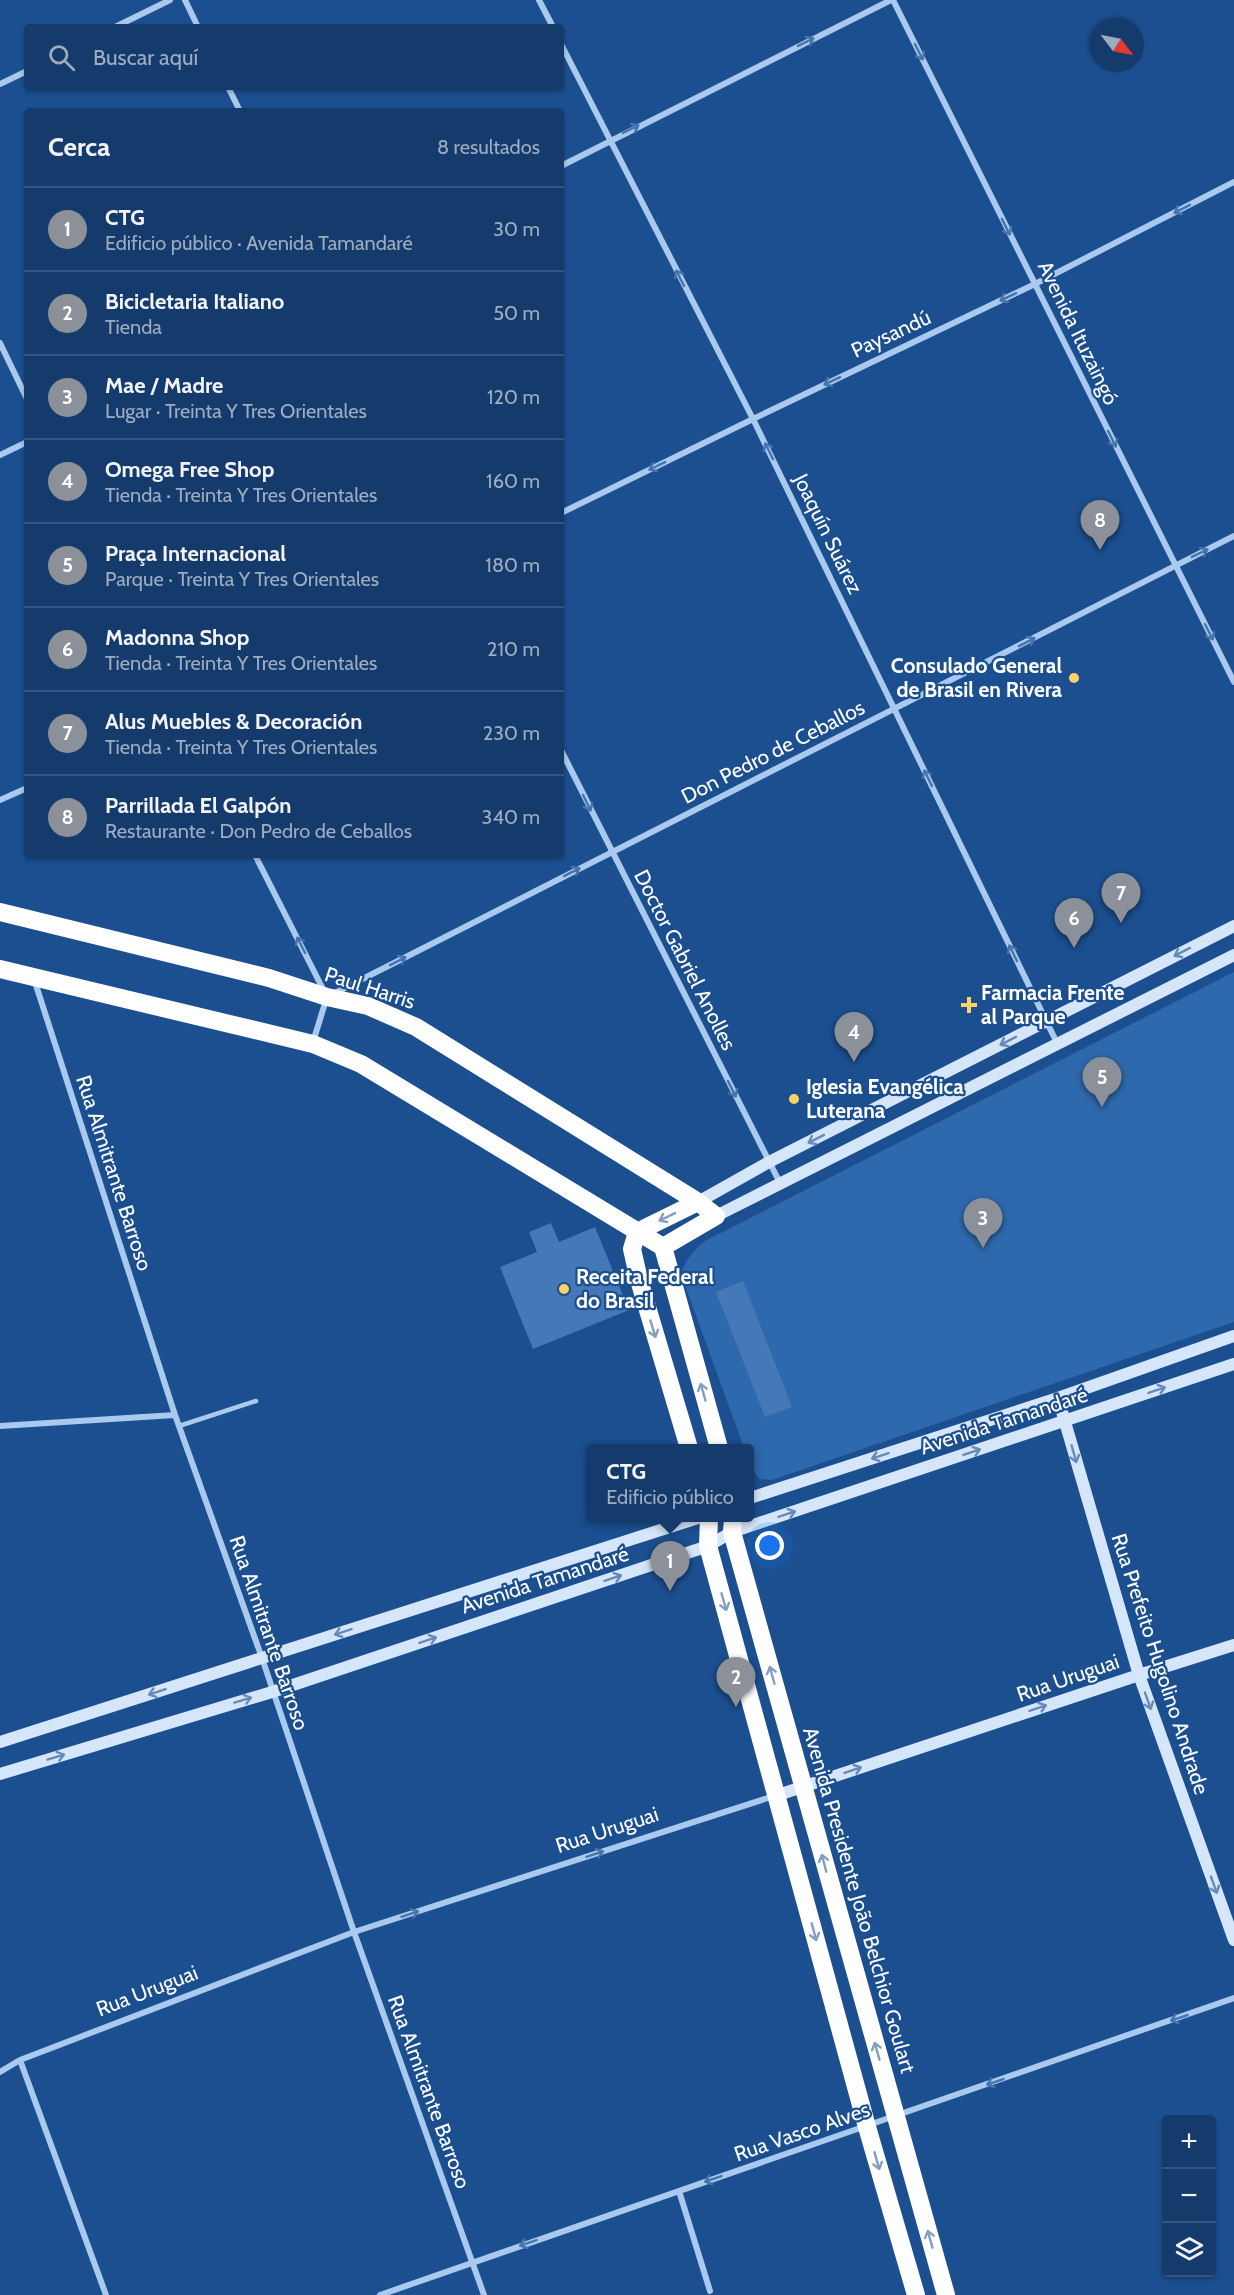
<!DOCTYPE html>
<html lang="es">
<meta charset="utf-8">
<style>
:root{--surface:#143b6b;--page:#1d4271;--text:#f1f3f6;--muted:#9dadc1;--line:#33557e;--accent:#8c9099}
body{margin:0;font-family:Cabin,sans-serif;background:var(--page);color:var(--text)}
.controls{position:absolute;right:18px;bottom:18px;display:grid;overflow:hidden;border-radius:6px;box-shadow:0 2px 4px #0004}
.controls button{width:54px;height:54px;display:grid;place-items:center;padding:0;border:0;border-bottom:2px solid var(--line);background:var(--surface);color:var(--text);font:30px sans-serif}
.compass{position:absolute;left:1090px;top:18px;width:54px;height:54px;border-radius:50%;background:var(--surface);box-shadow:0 2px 4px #0004;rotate:122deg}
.you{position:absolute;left:770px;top:1546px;width:21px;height:21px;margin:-15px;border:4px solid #fff;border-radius:50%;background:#1a73e8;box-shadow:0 0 0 9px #1a73e833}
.badge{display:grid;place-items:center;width:39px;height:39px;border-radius:50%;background:var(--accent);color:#fff;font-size:20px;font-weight:700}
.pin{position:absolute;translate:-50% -50px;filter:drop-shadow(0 2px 3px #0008)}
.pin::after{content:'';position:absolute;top:32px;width:21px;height:18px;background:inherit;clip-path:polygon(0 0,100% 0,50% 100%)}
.popup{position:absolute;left:586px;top:1444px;width:168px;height:78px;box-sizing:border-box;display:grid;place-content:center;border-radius:6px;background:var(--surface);filter:drop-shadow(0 2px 4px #0005);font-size:20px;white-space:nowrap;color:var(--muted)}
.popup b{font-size:22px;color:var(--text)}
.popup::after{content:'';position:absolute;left:50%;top:100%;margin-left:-12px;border:12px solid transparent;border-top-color:var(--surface)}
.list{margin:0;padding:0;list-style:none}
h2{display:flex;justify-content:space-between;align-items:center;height:78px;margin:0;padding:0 24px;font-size:26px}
h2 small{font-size:20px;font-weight:400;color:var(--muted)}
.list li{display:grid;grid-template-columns:39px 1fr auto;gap:18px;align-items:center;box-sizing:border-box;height:84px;padding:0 24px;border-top:2px solid var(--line)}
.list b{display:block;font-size:22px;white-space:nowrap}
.list p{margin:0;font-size:20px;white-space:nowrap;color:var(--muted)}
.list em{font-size:20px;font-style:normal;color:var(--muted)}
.icon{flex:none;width:33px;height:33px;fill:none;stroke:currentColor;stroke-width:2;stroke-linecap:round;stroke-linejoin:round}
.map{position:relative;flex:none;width:1234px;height:2295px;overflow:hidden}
.search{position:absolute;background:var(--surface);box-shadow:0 2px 4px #0004;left:24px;top:24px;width:540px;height:66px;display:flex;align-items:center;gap:15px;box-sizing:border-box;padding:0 21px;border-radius:6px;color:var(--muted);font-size:22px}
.panel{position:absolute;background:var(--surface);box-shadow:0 2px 4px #0004;left:24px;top:108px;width:540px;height:750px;border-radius:6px}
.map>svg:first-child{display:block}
</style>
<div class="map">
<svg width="1234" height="2295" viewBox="0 0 1234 2295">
<rect width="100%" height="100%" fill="#1b4f8f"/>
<path fill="#2e69ad" d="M1234 972V1322L772 1480 759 1479 750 1465V1448H744L681 1274C686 1259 693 1251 705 1241Z"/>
<path fill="#4478b7" d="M551 1223 559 1242 595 1227 629 1310 533 1349 500 1267 537 1252 529 1232Z
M743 1281 792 1407 765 1417 716 1292Z"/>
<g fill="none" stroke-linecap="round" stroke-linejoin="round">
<path stroke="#a9c9ee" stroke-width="4.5" d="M179 1426 256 1401"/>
<path stroke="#a9c9ee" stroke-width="6" d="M185 0 198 27
M539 0 553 27
M893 0 1234 682
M115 27 170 0
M561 44 753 419 1057 1043
M0 84 27 71
M228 87 240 111
M561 166 891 0
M0 343 27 399
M0 455 27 442
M561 513 753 419 1035 284 1234 182
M561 750 780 1183
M0 800 27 788
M255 855 324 991
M34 979 175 1415 262 1658 354 1932 484 2295
M333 994 1234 536
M313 1042 326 1000
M0 1426 175 1415
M20 2060 106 2295
M0 2072 20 2060 354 1932 774 1796
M679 2191 710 2291
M380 2295 1234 1998"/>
<path stroke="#d6e6fa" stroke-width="12" d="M698 1202 769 1162 1234 926
M716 1216 1234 955
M1058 1398 1139 1675 1234 1940
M750 1498 1058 1398 1234 1336
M0 1742 698 1518
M0 1774 272 1692 708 1546 732 1532 1234 1364
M778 1795 1139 1675 1234 1645"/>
<path stroke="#fff" stroke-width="18" d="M0 912 269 978 327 997 368 1006 416 1027 698 1202 716 1216 663 1247
M0 969 313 1044 361 1064 663 1247
M637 1232 632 1249 639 1280 689 1448
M637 1232 698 1202
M663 1247 719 1448
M709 1518 708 1546 867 2127 916 2295
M733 1518 732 1532 946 2295"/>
</g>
<defs><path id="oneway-shaft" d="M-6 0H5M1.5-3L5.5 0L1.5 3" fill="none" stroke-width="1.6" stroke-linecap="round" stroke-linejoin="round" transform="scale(1.5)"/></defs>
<g stroke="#4674ac">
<use href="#oneway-shaft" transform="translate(806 42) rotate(-26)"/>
<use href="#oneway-shaft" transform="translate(919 52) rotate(63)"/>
<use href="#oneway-shaft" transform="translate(631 129) rotate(-26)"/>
<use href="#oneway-shaft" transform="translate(1182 209) rotate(153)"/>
<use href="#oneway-shaft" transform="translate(1006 227) rotate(63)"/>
<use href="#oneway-shaft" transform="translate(680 278) rotate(-117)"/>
<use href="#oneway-shaft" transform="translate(1008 297) rotate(155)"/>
<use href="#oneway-shaft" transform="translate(832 381) rotate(155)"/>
<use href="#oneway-shaft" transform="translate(1112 439) rotate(64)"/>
<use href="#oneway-shaft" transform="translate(769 451) rotate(-116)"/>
<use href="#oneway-shaft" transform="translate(657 466) rotate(154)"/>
<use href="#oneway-shaft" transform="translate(1200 553) rotate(-26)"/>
<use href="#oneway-shaft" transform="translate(1209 632) rotate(63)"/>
<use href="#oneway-shaft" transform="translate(1027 642) rotate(-27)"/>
<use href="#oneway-shaft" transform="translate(928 778) rotate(-116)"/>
<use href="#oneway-shaft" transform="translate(587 803) rotate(64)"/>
<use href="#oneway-shaft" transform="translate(572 872) rotate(-27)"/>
<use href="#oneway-shaft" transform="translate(301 945) rotate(-117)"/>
<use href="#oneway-shaft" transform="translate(1013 953) rotate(-116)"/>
<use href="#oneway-shaft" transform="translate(398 961) rotate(-27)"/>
<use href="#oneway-shaft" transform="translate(732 1089) rotate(63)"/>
<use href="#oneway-shaft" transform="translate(595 1854) rotate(-18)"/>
<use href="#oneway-shaft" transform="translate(410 1914) rotate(-18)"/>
<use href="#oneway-shaft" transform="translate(1179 2018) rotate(161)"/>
<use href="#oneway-shaft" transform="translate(995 2082) rotate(161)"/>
<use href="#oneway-shaft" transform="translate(713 2179) rotate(161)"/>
<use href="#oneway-shaft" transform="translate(528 2243) rotate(161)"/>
</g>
<g stroke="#668bba">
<use href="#oneway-shaft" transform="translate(1182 952) rotate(153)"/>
<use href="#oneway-shaft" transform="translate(1008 1041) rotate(153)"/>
<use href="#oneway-shaft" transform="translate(816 1139) rotate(153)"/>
<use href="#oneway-shaft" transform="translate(1157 1390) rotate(-19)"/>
<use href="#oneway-shaft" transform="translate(972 1452) rotate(-18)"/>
<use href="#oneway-shaft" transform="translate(1074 1454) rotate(74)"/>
<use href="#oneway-shaft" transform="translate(880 1456) rotate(162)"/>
<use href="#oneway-shaft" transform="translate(787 1514) rotate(-18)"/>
<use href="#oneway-shaft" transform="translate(613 1578) rotate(-18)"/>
<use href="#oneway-shaft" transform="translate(343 1632) rotate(162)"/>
<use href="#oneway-shaft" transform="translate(428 1640) rotate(-18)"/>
<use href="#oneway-shaft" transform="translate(157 1692) rotate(162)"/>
<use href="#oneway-shaft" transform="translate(243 1700) rotate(-17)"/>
<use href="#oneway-shaft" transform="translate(1148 1701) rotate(70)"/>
<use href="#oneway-shaft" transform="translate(1038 1708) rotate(-19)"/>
<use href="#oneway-shaft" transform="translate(56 1757) rotate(-17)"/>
<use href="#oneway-shaft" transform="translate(853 1770) rotate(-19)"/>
<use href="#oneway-shaft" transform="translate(1214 1885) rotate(70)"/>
</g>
<g stroke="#829ec1">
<use href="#oneway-shaft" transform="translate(667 1217) rotate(154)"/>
<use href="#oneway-shaft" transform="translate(653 1329) rotate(73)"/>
<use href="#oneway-shaft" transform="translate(703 1392) rotate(-106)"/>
<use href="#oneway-shaft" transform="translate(724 1602) rotate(74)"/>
<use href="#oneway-shaft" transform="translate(772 1675) rotate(-106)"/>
<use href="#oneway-shaft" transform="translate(824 1863) rotate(-105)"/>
<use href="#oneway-shaft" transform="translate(814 1932) rotate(75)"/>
<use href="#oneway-shaft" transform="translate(877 2051) rotate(-106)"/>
<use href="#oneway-shaft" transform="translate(877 2161) rotate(74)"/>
<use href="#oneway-shaft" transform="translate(930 2239) rotate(-106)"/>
</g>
<g fill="#ffd166" stroke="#1b4f8f" stroke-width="2">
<circle cx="1074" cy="678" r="6"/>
<path d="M966 996h6v6h6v6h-6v6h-6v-6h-6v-6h6z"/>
<circle cx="794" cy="1099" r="6"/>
<circle cx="564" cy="1289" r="6"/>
</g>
<g text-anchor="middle" stroke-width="4.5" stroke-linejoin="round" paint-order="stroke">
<g font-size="21" fill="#fff" stroke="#1b4f8f">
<text transform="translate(1078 333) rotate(64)" y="7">Avenida Ituzaingó</text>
<text transform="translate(891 334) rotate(-25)" y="7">Paysandú</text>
<text transform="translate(828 534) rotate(64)" y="7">Joaquín Suárez</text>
<text transform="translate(773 752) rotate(-27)" y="7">Don Pedro de Ceballos</text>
<text transform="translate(685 960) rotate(63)" y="7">Doctor Gabriel Anolles</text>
<text transform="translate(370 988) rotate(18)" y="7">Paul Harris</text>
<text transform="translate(114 1173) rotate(72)" y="7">Rua Almitrante Barroso</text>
<text transform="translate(1004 1421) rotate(-18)" y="7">Avenida Tamandaré</text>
<text transform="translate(545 1580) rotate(-18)" y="7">Avenida Tamandaré</text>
<text transform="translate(269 1633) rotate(71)" y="7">Rua Almitrante Barroso</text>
<text transform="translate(1160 1664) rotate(72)" y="7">Rua Prefeito Hugolino Andrade</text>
<text transform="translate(1068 1678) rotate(-19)" y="7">Rua Uruguai</text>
<text transform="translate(607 1830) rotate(-18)" y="7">Rua Uruguai</text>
<text transform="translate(859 1900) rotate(74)" y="7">Avenida Presidente João Belchior Goulart</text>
<text transform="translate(147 1991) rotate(-21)" y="7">Rua Uruguai</text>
<text transform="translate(429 2092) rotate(70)" y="7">Rua Almitrante Barroso</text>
<text transform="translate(802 2132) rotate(-19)" y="7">Rua Vasco Alves</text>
</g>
<g font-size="21" font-weight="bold" fill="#fff" stroke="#1b4f8f" text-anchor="start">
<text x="1062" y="673" text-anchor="end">Consulado General<tspan x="1062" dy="24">de Brasil en Rivera</tspan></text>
<text x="981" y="1000">Farmacia Frente<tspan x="981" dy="24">al Parque</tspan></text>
<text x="806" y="1094">Iglesia Evangélica<tspan x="806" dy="24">Luterana</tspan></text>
<text x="576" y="1284">Receita Federal<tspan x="576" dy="24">do Brasil</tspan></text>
</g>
</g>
</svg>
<div class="controls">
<button>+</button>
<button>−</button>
<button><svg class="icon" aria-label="layers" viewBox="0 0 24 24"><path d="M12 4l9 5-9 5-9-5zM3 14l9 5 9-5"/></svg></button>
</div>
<svg class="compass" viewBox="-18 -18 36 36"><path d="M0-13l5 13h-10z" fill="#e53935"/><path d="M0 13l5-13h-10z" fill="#9dadc1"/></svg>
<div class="you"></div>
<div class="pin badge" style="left:670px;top:1591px">1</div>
<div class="popup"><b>CTG</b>Edificio público</div>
<div class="pin badge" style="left:736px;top:1707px">2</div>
<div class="pin badge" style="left:983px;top:1248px">3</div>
<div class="pin badge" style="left:854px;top:1062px">4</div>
<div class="pin badge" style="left:1102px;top:1107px">5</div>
<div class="pin badge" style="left:1074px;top:948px">6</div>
<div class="pin badge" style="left:1121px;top:923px">7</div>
<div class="pin badge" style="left:1100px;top:550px">8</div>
<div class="search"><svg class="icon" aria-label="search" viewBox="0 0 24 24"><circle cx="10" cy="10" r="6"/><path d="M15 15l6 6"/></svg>Buscar aquí</div>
<section class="panel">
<h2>Cerca<small>8 resultados</small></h2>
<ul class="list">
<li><span class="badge">1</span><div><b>CTG</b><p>Edificio público · Avenida Tamandaré</p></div><em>30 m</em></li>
<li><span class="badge">2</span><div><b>Bicicletaria Italiano</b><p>Tienda</p></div><em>50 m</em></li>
<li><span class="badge">3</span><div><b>Mae / Madre</b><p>Lugar · Treinta Y Tres Orientales</p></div><em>120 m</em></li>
<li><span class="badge">4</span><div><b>Omega Free Shop</b><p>Tienda · Treinta Y Tres Orientales</p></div><em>160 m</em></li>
<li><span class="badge">5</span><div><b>Praça Internacional</b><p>Parque · Treinta Y Tres Orientales</p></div><em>180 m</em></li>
<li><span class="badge">6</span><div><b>Madonna Shop</b><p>Tienda · Treinta Y Tres Orientales</p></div><em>210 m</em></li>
<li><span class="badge">7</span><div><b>Alus Muebles &amp; Decoración</b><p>Tienda · Treinta Y Tres Orientales</p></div><em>230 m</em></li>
<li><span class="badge">8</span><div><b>Parrillada El Galpón</b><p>Restaurante · Don Pedro de Ceballos</p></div><em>340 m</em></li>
</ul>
</section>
</div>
